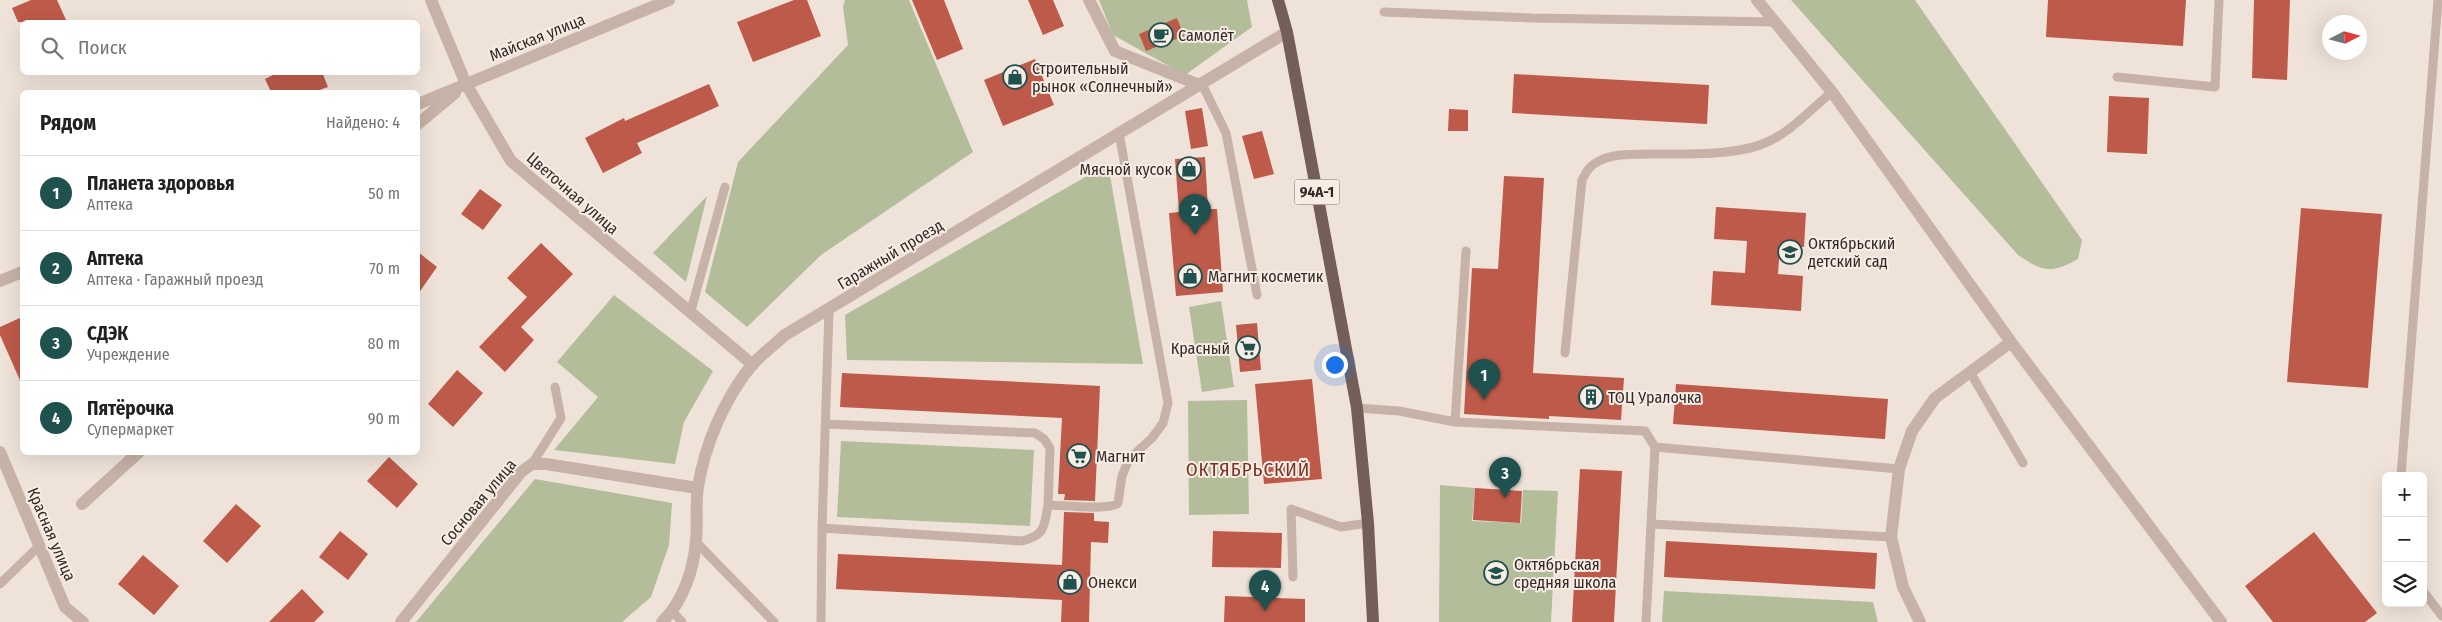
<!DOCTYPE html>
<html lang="ru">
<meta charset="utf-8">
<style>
:root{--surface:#fff;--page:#f2f2f2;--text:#202124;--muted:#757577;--line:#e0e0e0;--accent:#1f514f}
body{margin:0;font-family:"Fira Sans Condensed",sans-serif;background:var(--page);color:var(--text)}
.controls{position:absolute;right:15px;bottom:15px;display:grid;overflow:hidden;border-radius:8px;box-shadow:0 5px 20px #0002}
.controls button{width:45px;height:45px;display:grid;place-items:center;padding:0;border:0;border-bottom:1px solid var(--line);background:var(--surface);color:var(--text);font:25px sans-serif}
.compass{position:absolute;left:2322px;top:15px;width:45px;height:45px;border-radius:50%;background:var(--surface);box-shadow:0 5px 20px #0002;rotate:84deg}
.you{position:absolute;left:1334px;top:364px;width:18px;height:18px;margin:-12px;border:4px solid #fff;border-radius:50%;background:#1a73e8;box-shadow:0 0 0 8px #1a73e833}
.badge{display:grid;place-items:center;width:32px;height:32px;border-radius:50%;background:var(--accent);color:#fff;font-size:16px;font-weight:700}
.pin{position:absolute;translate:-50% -41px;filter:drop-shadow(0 1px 2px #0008)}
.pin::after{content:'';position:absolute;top:26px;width:18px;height:15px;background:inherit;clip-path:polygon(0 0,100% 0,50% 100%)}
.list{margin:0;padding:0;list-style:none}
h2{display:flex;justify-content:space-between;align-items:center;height:65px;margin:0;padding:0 20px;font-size:21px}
h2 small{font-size:16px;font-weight:400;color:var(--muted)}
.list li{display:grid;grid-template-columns:32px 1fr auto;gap:15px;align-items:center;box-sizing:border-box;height:75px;padding:0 20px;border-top:1px solid var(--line)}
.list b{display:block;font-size:19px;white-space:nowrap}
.list p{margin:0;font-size:16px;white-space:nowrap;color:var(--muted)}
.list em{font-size:16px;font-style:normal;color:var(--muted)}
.icon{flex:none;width:28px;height:28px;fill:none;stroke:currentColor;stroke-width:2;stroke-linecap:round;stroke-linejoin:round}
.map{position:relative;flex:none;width:2442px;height:622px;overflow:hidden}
.search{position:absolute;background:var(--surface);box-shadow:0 5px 20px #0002;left:20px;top:20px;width:400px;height:55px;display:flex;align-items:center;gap:12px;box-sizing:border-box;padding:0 18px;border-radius:8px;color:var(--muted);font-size:19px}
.panel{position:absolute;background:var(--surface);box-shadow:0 5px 20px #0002;left:20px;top:90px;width:400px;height:365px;border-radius:8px}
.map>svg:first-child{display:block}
</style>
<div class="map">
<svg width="2442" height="622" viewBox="0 0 2442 622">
<rect width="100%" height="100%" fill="#efe3d9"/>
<path fill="#b4bd9a" d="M845 0H909L973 152 821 255 747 327 705 292 738 162 848 45 843 7Z
M1099 0H1247L1252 27 1185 75 1113 35Z
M1791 0H1915L2082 240 2078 259C2051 274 2043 272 2018 255Z
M1108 164 1143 364 847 360 845 315Z
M707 196 686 282 653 253Z
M614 295 713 371 684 422 675 464 554 450 598 397 557 362Z
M1221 301 1234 387 1202 392 1189 307Z
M1247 400 1249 514 1189 515 1188 401Z
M841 441 1034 450 1030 526 837 517Z
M535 479 672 503 669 545 651 597 622 622H416Z
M1440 485 1475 488 1472 521 1521 523 1523 490 1558 491 1551 622H1439Z
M1664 591 1873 602 1878 622H1662Z"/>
<path fill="#bd5a49" d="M31 0H57L67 22H18L12 8Z
M794 0H807L821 36 753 62 737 22Z
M912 0H944L963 49 937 60Z
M1028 0H1053L1064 26 1043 35Z
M2048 0H2186L2183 46 2046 37Z
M2254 0H2290L2287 80 2252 78Z
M1177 18 1184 36 1146 51 1139 34Z
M1035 59 1054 105 1003 126 984 80Z
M279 72H322L328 87 314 92H271L265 79Z
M1514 74 1709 85 1707 124 1512 113Z
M709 84 719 106 637 143 642 153 603 173 585 138 624 118 625 121Z
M2109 96 2149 98 2147 154 2107 152Z
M1202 108 1208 146 1191 149 1185 111Z
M1449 109 1468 110V131H1448Z
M1262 131 1274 174 1254 179 1242 136Z
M1205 157 1208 209H1217L1223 292 1176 296 1169 213 1179 212 1175 159Z
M1504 176 1544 178 1533 373 1624 378 1621 420 1549 416V419L1464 414 1472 268 1498 269Z
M480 189 502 205 483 230 461 214Z
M1716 207 1806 213 1804 247 1780 246 1778 274 1803 276 1801 311 1711 305 1713 271 1745 273 1747 241 1714 239Z
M2301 208 2382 214 2368 388 2287 382Z
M541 243 573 274 521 327 534 340 505 372 479 347 527 297 507 278Z
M418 252 437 267 418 294Z
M22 317V385L0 335V327Z
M1257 323 1261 370 1240 372 1236 325Z
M457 370 483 393 453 427 428 404Z
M842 373 1100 386 1095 501 1064 500 1065 494H1058L1062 418 840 407Z
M1312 379 1322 479 1264 484 1255 384Z
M1676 384 1888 399 1885 439 1673 424Z
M389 457 418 484 397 508 367 481Z
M1580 469 1622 471 1614 622H1572Z
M1475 488 1522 491 1520 523 1473 520Z
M236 504 261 526 227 563 203 541Z
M1064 512 1094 513V521L1109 522 1108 543 1091 542 1089 622H1061L1062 600 836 589 838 554 1062 565Z
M340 531 368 554 348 580 319 557Z
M1213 531 1282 533 1281 568 1212 567Z
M2314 532 2377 613 2365 622H2273L2245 586Z
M1666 541 1877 553 1875 589 1664 577Z
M143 555 179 586 154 615 118 584Z
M302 589 324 612 314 622H269Z
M1225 596 1305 599V622H1224Z"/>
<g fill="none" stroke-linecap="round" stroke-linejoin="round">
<path stroke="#c6b2a6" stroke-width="9" d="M1384 12 1532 18 1776 22
M2117 77 2215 87 2219 0
M1201 82 1226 133 1257 295
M690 314 725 187
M1565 353 1582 180C1586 172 1590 165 1599 161 1614 153 1631 155 1648 154 1681 154 1735 156 1765 143 1790 133 1812 108 1832 92
M1970 372 2023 463
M1357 408 1399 411 1455 422 1645 431 1655 447 1899 469
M1455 422 1466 251
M826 424 1035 433 1044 439 1050 448 1048 505
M532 464 561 418 555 387
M2401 476 2438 0
M1652 524 1891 537
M822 528 829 310
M696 542 774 622
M1293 577 1291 509 1341 527 1368 523
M0 584 39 546
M2423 591 2442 616
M673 612 682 622
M821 622 822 528 1022 541C1046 535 1044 526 1048 505 1061 505 1110 511 1118 503L1122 476 1129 459 1152 438 1163 423 1168 403 1119 133
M1646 622 1655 447"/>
<path stroke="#c6b2a6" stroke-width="12" d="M431 0 466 84 511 161 753 365
M1089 0 1115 51 1197 84
M1757 0 1832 92 2011 342 2221 622
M418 104 669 0
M418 124 455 93
M0 281 22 272
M0 452 65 607 83 622
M82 504 139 452
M401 622 521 472 532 464H546L697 488
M662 622C683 602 694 569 696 540 698 523 695 504 698 487 705 444 724 400 751 366 761 355 774 345 785 335L1287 32
M1920 622 1903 587 1891 537 1899 469 1912 431 1935 398 2011 342"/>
<path stroke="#745f58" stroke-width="12" d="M1278 0 1287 32 1357 408 1368 523 1373 622"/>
</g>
<defs>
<g id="cafe-ring" transform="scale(1.25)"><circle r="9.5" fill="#f7ede5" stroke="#1f514f" stroke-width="1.5"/><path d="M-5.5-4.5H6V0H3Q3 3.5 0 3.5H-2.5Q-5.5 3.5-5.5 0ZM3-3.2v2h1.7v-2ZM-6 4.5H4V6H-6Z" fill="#1f514f"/></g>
<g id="shop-ring" transform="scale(1.25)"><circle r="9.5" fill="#f7ede5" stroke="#1f514f" stroke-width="1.5"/><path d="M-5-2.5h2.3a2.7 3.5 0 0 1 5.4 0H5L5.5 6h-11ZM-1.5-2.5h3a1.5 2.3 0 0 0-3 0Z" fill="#1f514f"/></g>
<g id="school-ring" transform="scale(1.25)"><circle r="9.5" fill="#f7ede5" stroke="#1f514f" stroke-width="1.5"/><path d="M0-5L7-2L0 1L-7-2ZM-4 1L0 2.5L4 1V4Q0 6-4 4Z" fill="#1f514f"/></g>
<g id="supermarket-ring" transform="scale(1.25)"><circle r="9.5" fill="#f7ede5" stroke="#1f514f" stroke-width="1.5"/><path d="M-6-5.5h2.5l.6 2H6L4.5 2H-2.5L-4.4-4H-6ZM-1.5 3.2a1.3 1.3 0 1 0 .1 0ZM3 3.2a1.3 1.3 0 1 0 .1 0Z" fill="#1f514f"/></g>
<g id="building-ring" transform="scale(1.25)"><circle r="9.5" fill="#f7ede5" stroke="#1f514f" stroke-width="1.5"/><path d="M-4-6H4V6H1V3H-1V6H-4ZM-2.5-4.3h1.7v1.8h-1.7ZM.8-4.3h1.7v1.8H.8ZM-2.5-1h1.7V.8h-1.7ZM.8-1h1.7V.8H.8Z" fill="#1f514f"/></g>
</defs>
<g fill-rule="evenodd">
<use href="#cafe-ring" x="1161" y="35"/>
<use href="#shop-ring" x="1015" y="77"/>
<use href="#shop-ring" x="1189" y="169"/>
<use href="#school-ring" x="1790" y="252"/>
<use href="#shop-ring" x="1190" y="276"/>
<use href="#supermarket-ring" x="1248" y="348"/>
<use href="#building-ring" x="1591" y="397"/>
<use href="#supermarket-ring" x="1079" y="456"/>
<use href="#school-ring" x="1496" y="573"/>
<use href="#shop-ring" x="1070" y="582"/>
</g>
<g text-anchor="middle" stroke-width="4" stroke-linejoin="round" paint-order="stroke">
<rect fill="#f7ede5" stroke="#6e645f" stroke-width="1" x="1294.5" y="179.5" width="45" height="25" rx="4"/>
<g font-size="15" font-weight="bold" fill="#332926">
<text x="1317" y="197">94А-1</text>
</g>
<g font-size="16" fill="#332926" stroke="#f7ede5" text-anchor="start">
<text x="1178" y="41">Самолёт</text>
<text x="1032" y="74">Строительный<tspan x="1032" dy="18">рынок «Солнечный»</tspan></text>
<text x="1172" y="175" text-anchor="end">Мясной кусок</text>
<text x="1808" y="249">Октябрьский<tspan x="1808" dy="18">детский сад</tspan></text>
<text x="1208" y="282">Магнит косметик</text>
<text x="1230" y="354" text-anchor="end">Красный</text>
<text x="1608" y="403">ТОЦ Уралочка</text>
<text x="1096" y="462">Магнит</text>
<text x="1514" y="570">Октябрьская<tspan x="1514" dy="18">средняя школа</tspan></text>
<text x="1088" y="588">Онекси</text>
</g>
<g font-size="16" fill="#332926" stroke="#f7ede5">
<text transform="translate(537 37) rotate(-22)" y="6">Майская улица</text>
<text transform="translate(573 193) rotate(41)" y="6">Цветочная улица</text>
<text transform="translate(890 254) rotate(-31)" y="6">Гаражный проезд</text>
<text transform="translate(478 502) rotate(-50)" y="6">Сосновая улица</text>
<text transform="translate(52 534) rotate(67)" y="6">Красная улица</text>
</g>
<g font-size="19" letter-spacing="1" fill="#7c3225" stroke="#f7ede5">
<text x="1248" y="476">ОКТЯБРЬСКИЙ</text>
</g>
</g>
</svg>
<div class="controls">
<button>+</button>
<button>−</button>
<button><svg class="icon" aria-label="layers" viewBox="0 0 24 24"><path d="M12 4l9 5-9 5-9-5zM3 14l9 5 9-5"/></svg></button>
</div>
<svg class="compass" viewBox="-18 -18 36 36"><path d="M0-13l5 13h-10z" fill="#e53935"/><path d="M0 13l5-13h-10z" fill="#757577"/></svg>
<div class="you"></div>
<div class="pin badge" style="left:1484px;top:400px">1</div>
<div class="pin badge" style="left:1195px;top:235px">2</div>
<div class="pin badge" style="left:1505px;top:498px">3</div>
<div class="pin badge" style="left:1265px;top:611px">4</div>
<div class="search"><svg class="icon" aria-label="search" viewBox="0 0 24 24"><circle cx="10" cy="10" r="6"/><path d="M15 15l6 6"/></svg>Поиск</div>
<section class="panel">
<h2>Рядом<small>Найдено: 4</small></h2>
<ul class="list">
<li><span class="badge">1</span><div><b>Планета здоровья</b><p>Аптека</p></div><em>50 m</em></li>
<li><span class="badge">2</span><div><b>Аптека</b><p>Аптека · Гаражный проезд</p></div><em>70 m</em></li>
<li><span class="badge">3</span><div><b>СДЭК</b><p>Учреждение</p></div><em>80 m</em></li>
<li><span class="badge">4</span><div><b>Пятёрочка</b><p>Супермаркет</p></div><em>90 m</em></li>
</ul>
</section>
</div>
